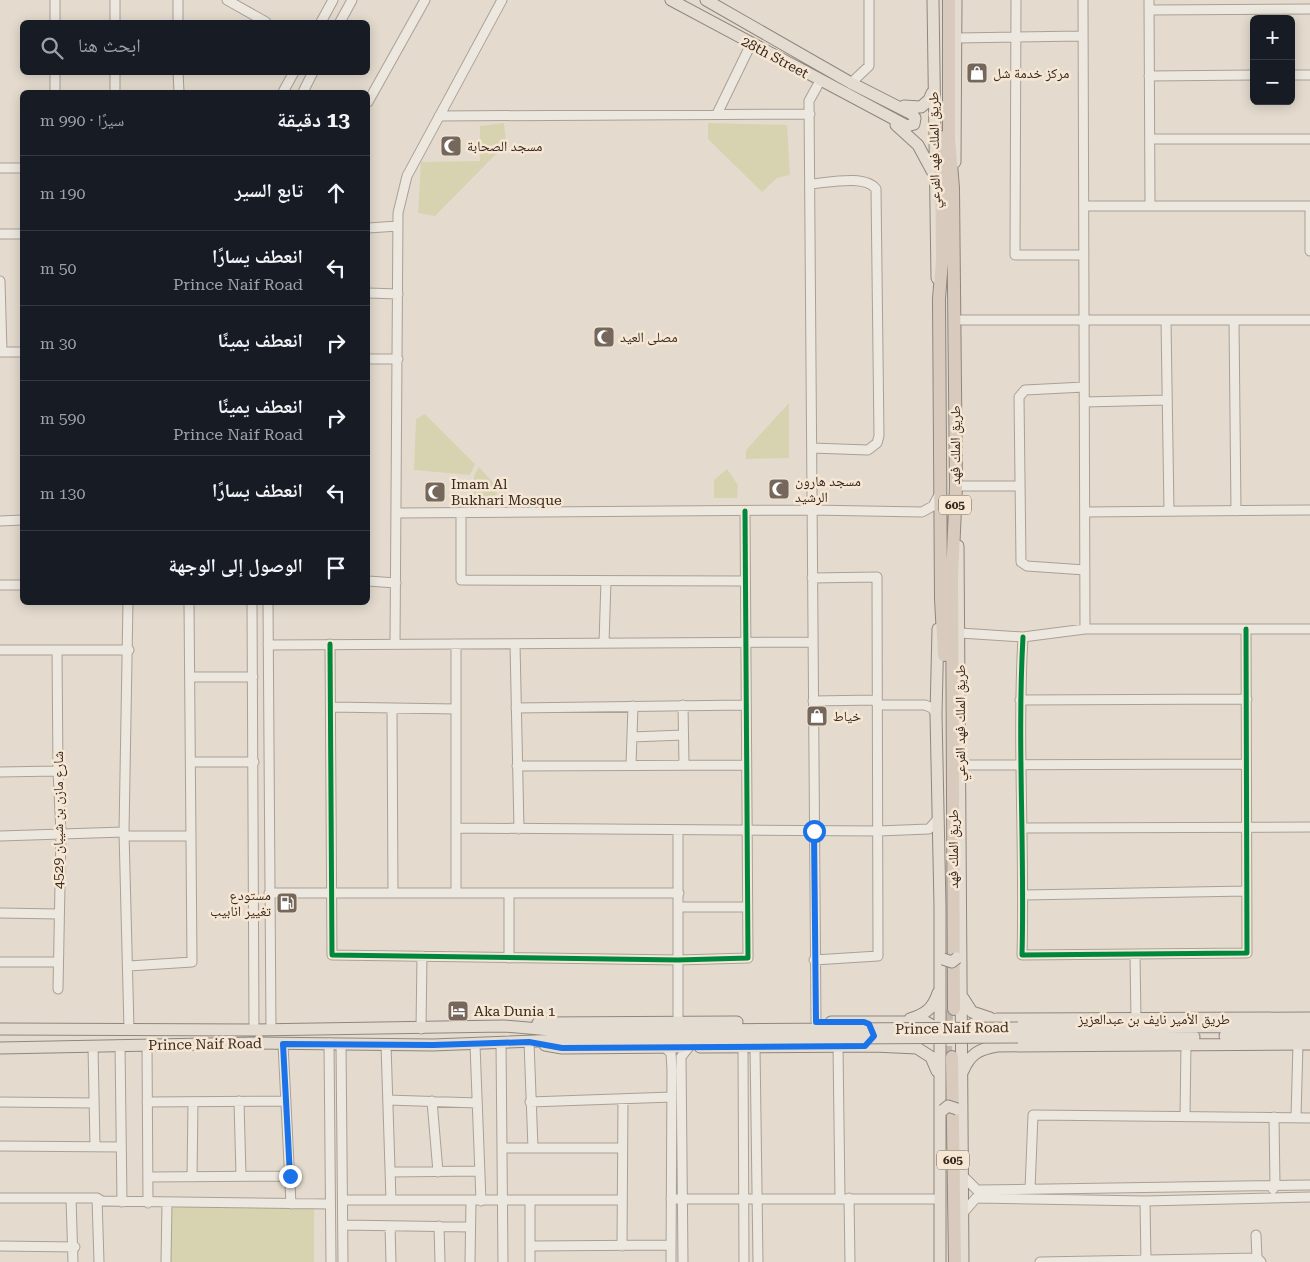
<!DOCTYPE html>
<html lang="ar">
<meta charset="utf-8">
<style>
:root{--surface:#171b24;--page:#20242c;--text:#f1f3f6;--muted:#9ea1a6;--line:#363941}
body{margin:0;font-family:"Roboto Serif","Noto Naskh Arabic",serif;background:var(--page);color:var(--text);direction:rtl}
.controls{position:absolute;right:15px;top:15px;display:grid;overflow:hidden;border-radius:8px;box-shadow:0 2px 12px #0003}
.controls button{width:45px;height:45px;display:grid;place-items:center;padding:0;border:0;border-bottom:1px solid var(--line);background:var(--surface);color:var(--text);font:25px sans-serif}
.stop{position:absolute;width:15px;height:15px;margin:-11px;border:4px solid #1a73e8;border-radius:50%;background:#fff}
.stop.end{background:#1a73e8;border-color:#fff;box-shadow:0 1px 5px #0008}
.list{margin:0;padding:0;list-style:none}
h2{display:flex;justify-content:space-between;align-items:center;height:65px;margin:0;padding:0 20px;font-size:21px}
h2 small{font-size:16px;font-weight:400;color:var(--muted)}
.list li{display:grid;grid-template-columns:32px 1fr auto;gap:15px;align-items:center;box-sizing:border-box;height:75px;padding:0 20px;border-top:1px solid var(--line)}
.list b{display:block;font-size:19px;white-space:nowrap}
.list p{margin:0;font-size:16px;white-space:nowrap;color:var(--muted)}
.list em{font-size:16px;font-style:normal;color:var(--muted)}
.icon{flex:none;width:28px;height:28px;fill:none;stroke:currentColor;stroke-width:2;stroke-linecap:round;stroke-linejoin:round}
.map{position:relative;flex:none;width:1310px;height:1262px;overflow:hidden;direction:ltr}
.search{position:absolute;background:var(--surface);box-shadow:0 2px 12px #0003;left:20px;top:20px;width:350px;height:55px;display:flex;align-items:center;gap:12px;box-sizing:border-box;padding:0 18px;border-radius:8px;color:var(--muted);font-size:19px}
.panel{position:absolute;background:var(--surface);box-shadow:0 2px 12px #0003;left:20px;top:90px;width:350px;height:515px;border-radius:8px;direction:rtl}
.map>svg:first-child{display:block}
</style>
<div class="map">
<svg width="1310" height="1262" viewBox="0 0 1310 1262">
<rect width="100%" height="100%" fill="#e4dbce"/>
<path fill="#d7d3b0" d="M504 123 506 144 435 216 418 213 421 162 480 161V126Z
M708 123 787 125 790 175 777 178 762 192 708 139Z
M789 403V458L746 459V450Z
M425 414 475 464 470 475 414 470 416 419Z
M479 467 497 487 496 502H473L474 476Z
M727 469 738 485 737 498H714V480Z
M172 1207 314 1208V1262H171Z"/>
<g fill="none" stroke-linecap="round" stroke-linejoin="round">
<path stroke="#c2b7ab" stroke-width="12" stroke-dasharray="12 6" stroke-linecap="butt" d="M946 1058 947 1009"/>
<g stroke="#aaa096" stroke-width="11">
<path id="minor" d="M115 0V22
M178 0V22
M227 0 266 22
M1016 0 1015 255H1084
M1083 0 1085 629
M1149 0 1150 206
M1149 10 1310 9
M55 22V0
M321 22 333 0
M340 22 352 0
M957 38 1083 36
M115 72V92
M178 72 179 92
M1291 75H1310
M1149 76 1254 75
M851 83 869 66V0
M55 92V72
M283 92 294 72
M303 92 313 72
M368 102 425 0
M717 114 751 44
M439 116 810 114
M1150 139H1310
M0 168H22
M810 184C827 183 865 174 876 189L879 436 877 443 868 450 812 448
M1084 206H1310
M1310 206V251
M368 228 398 226
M0 234H22
M0 281 2 352
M368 293 398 294
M954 320H1310
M1166 321 1169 511
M1234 321 1236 511
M0 352H22
M368 359H398
M1084 387 1025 390 1019 397 1021 562 1027 566 1085 570
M1084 402 1167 400
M956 486H1019
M461 512V580L745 581
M1085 512 1310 510
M398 513 811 510 922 512 933 506 939 495
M0 521 22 520
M812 578 877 577 878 956 814 960
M368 581 396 583
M0 585H22
M128 602 124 832 129 1029
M252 602 254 1030
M268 602 271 1030
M960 633 1023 637 1085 629H1310
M1023 637C1017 743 1025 849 1022 955L1247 953 1246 629
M604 643 606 581
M330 644 332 955 678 960 748 958 745 511
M395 644 398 213 407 176 502 0
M456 644V893
M515 644 519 829
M268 645 812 642
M0 650H129
M57 651 58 771 61 833 58 989
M190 677H253
M1020 700 1247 699
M813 701 877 700
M683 705 684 765
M877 705H925L932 708 936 714
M331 707 456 709
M392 708 393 893
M516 708 745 705
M632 737 683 735
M191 762H254
M631 765 633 706
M961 765 1246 764
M517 766 746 765
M0 772 58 771
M456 828 878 831 929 829 937 820
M1022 828 1310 827
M678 830V1022
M0 836 124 832
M124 836H191
M269 893H679
M1024 895 1247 891
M679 907H747
M0 913 58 914
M1135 954 1136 1019
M509 958V893
M0 962H58
M129 966 192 962 189 602
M816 1022 809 101 820 81
M421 1029 422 956
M501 1042 503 1262
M529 1042 533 1148
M329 1043 331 1262
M283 1044 291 1204
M341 1044 343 1262
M120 1045 122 1202
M147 1045 148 1203
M386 1045 391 1200
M475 1045 481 1201
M93 1046 95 1147
M664 1047 671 1053 672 1070 671 1262
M743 1047 744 1262
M755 1047 758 1262
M838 1047 840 1198
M388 1100 477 1103
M239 1101 241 1176
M432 1101 438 1172
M0 1102 94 1103
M147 1102 286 1101
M530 1102 672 1097
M1185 1116 1186 1044
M1296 1117 1298 1044
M0 1146 121 1147
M503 1148H622
M390 1172 479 1171
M963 1176 977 1190 1310 1185
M148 1177 290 1176
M192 1177 193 1102
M1030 1189 1033 1115 1310 1118
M1273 1189 1275 1186 1274 1117
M0 1198H97L102 1201 330 1204
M71 1198 73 1262
M97 1198 99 1262
M849 1198 850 1262
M671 1199H939
M343 1200H622
M530 1201V1262
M1145 1201 1146 1262
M963 1213 976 1198 1145 1201 1310 1197
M343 1225 470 1227
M390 1226 391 1262
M439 1226 440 1262
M1256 1235 1257 1258 1261 1262
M0 1246 75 1247
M530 1246 671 1245
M622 1246 623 1099
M166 1262 167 1203
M470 1262 471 1201
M683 1262 681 1057 689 1047
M1040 1262 1257 1258"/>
</g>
<g stroke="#8f867e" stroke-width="13">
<path id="major" d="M671 0 907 126 914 124 915 118 912 114 851 83 706 0
M933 0 937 278
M904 106 921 107 929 100 932 93
M896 125 918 145 932 171
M955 162 956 0
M958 546 963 1262
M938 629 936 714 940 906V1262
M963 998 972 1012 990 1018
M910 1019C925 1014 933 1009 938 993
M831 1022H926L940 1030
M538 1023 737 1022
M1018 1028 1310 1026
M0 1029 254 1030 504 1026 562 1031 841 1029
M964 1029 973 1024 997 1019 1310 1018
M1225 1036H1310
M1018 1037H1194
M545 1045 562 1048 681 1047
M700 1047 874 1046 917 1048 931 1057 937 1071
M0 1048 256 1043 433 1045 561 1040 841 1038
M963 1071C970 1054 979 1049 997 1046L1310 1044"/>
</g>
<g stroke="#8f867e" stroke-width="14">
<path id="highway" d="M949 0V139L953 188 956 486 952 576 954 1009
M941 137 942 260 939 299 941 599 944 655
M952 1057 955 1262"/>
</g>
<use href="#minor" stroke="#ece7df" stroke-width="9"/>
<use href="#major" stroke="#e4dcd1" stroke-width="11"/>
<use href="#highway" stroke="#d8cbbe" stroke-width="12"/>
<g stroke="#8f867e" stroke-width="13" stroke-linecap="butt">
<path id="major-bridge" d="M943 959 952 962 957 958
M841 1029 1018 1028
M841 1038 1018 1037
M943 1110 948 1106 957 1109"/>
</g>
<use href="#major-bridge" stroke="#e4dcd1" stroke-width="11"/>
<g stroke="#f5e7d4" stroke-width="8">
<path id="cycleway" d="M1023 637C1017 743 1025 849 1022 955L1247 953 1246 629
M330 644 332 955 678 960 748 958 745 511"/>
</g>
<use href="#cycleway" stroke="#00873e" stroke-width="5"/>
</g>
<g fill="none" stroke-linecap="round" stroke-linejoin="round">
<path stroke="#1a73e8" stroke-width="6" d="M290 1176 283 1044 433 1045 529 1042 562 1048 865 1046 874 1036 869 1024 864 1022H816L814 831"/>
</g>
<defs>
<g id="shop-square" transform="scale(1.125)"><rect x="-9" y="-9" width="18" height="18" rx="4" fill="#75675c" stroke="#f5e7d4"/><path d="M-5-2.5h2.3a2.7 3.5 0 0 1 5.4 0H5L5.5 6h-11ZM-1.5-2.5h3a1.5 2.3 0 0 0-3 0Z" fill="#fff"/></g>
<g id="mosque-square" transform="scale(1.125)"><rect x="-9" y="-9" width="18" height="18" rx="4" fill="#75675c" stroke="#f5e7d4"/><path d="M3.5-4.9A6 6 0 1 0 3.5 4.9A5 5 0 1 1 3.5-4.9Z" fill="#fff"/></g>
<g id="fuel-square" transform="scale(1.125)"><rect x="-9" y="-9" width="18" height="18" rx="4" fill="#75675c" stroke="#f5e7d4"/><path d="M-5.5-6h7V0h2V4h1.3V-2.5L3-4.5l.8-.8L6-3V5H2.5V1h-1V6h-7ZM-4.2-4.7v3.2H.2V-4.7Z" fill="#fff"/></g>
<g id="hotel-square" transform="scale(1.125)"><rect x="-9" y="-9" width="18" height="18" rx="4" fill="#75675c" stroke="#f5e7d4"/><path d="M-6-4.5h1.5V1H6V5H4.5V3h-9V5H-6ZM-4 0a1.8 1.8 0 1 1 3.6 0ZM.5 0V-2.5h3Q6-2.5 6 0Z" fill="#fff"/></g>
</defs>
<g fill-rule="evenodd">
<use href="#shop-square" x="977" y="73"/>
<use href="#mosque-square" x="451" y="146"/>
<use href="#mosque-square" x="604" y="337"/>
<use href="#mosque-square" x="779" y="489"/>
<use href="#mosque-square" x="435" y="492"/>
<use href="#shop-square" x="817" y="716"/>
<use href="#fuel-square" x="287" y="903"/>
<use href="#hotel-square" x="458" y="1011"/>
</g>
<g text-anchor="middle" stroke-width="5" stroke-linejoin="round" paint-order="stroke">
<g fill="#f5e7d4" stroke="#716155" stroke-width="1">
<rect x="939" y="495.5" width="32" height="19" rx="4"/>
<rect x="937" y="1150.5" width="32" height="19" rx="4"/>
</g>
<g font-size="12" font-weight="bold" fill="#39281e">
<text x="955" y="509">605</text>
<text x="953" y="1164">605</text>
</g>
<g font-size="14" fill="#39281e" stroke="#f5e7d4">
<text transform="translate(775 57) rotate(28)" y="5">28th Street</text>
<text transform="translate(934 150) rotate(-91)" y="5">طريق الملك فهد الفرعي</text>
<text transform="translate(955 445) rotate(-90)" y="5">طريق الملك فهد</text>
<text transform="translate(960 723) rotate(-90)" y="5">طريق الملك فهد الفرعي</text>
<text transform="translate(58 820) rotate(-90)" y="5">شارع مازن بن شيبان 4529</text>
<text transform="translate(953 849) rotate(-90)" y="5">طريق الملك فهد</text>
<text x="1154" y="1024">طريق الأمير نايف بن عبدالعزيز</text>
<text transform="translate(952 1028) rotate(-1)" y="5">Prince Naif Road</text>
<text transform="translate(205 1044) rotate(-1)" y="5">Prince Naif Road</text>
</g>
<g font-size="14" fill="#39281e" stroke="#f5e7d4" text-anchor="start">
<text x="993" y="78">مركز خدمة شل</text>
<text x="467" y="151">مسجد الصحابة</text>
<text x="620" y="342">مصلى العيد</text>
<text x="795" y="486">مسجد هارون<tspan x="795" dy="16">الرشيد</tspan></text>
<text x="451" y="489">Imam Al<tspan x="451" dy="16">Bukhari Mosque</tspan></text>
<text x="833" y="721">خياط</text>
<text x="271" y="900" text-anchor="end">مستودع<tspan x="271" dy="16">تغيير انابيب</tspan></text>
<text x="474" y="1016">Aka Dunia 1</text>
</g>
</g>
</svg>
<div class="controls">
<button>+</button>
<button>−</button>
</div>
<div class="stop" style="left:814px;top:831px"></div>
<div class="stop end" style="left:290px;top:1176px"></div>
<div class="search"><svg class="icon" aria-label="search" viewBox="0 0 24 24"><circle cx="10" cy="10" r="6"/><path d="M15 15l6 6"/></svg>ابحث هنا</div>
<section class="panel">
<h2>13 دقيقة<small>سيرًا · 990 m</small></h2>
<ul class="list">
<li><svg class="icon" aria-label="ahead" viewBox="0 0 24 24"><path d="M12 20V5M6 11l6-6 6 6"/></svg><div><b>تابع السير</b></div><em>190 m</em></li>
<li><svg class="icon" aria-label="left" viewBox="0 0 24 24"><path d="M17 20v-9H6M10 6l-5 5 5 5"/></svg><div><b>انعطف يسارًا</b><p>Prince Naif Road</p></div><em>50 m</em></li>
<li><svg class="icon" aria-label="right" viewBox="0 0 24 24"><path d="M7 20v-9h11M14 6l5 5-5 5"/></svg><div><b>انعطف يمينًا</b></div><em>30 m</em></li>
<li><svg class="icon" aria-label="right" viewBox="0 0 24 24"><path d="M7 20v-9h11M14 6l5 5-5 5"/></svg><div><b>انعطف يمينًا</b><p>Prince Naif Road</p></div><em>590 m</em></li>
<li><svg class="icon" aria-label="left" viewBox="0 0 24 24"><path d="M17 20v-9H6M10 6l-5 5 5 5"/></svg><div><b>انعطف يسارًا</b></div><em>130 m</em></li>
<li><svg class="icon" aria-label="arrive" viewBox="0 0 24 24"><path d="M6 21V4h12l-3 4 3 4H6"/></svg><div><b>الوصول إلى الوجهة</b></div></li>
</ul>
</section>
</div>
